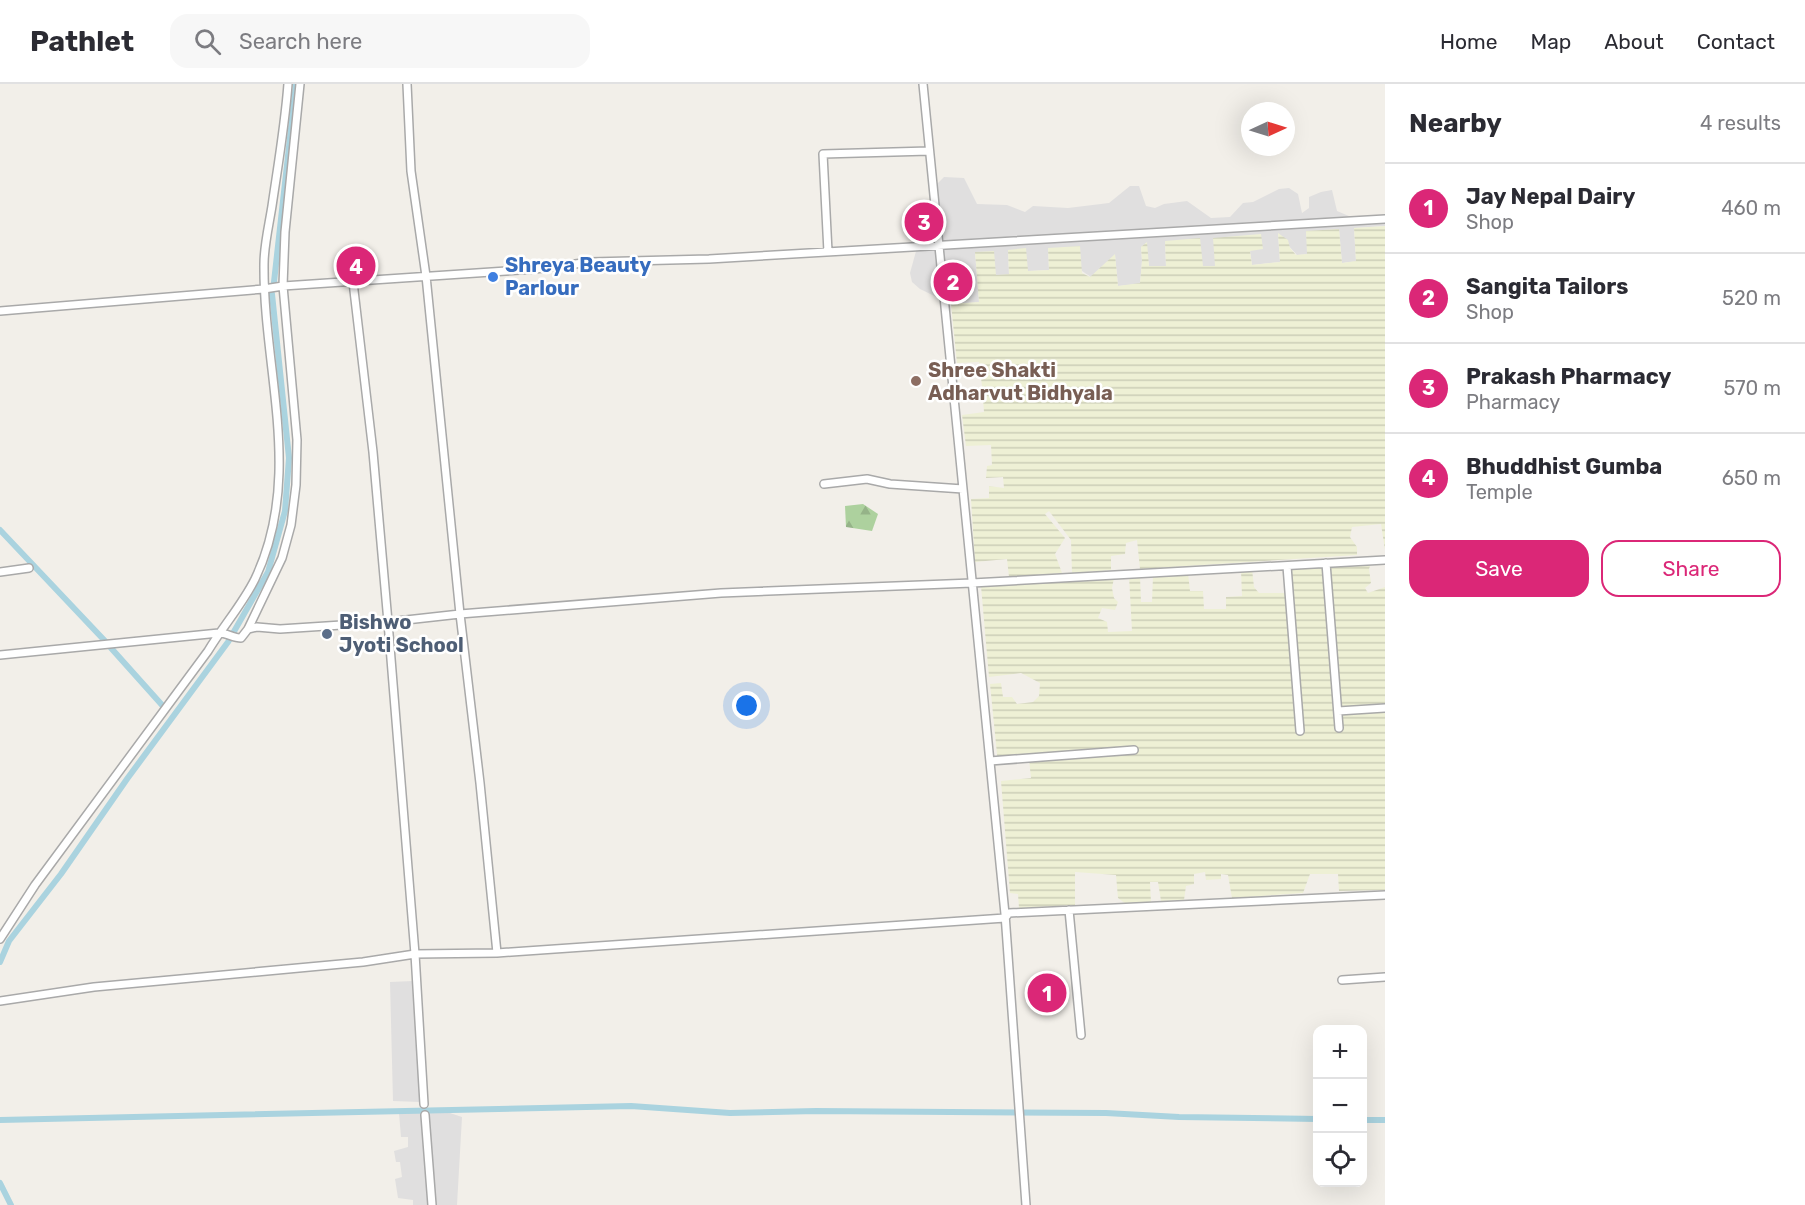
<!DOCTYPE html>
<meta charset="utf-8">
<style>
:root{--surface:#fff;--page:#f7f7f7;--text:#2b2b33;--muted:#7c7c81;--line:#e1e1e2;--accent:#db2777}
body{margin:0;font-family:Rubik,sans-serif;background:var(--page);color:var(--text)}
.controls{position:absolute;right:18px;bottom:18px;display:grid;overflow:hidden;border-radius:12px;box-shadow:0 6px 24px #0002}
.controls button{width:54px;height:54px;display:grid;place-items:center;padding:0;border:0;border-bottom:2px solid var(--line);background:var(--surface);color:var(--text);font:30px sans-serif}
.compass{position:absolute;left:1241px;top:18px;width:54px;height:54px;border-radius:50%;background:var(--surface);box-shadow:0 6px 24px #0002;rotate:86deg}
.you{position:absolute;left:747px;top:622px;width:21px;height:21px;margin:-15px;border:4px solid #fff;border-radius:50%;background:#1a73e8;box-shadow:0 0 0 9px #1a73e833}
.badge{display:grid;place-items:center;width:39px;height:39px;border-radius:50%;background:var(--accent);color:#fff;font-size:20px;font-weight:700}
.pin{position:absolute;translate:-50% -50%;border:3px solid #fff;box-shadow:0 2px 6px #0006}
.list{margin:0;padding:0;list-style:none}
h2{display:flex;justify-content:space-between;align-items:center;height:78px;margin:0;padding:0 24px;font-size:26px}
h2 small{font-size:20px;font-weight:400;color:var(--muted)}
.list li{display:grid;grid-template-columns:39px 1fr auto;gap:18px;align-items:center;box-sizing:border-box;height:90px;padding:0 24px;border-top:2px solid var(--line)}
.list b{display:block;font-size:22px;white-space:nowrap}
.list p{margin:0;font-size:20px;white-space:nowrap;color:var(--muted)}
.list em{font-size:20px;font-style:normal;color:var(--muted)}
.actions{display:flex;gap:12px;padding:18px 24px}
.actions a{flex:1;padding:14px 0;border:2px solid var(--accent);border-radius:18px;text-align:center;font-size:21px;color:var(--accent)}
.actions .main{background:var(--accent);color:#fff}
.icon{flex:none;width:33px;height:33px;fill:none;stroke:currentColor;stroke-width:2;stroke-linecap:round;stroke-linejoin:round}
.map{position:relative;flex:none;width:1385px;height:1121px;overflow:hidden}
header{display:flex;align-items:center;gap:36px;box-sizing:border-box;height:84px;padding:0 30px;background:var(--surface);border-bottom:2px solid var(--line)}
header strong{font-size:28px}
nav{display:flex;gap:33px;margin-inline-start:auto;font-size:21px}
.search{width:420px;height:54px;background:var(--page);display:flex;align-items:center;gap:15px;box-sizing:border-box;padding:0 21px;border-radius:18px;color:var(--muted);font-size:22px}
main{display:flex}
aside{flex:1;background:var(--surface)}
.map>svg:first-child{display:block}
</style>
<header>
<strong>Pathlet</strong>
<div class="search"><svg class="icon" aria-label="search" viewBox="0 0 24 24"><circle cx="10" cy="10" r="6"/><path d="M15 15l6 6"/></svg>Search here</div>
<nav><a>Home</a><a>Map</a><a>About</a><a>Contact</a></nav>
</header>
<main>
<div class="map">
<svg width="1385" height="1121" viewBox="0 0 1385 1121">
<defs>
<pattern id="farmland-rules" width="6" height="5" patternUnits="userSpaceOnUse" patternTransform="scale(1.5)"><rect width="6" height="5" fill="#eef0d5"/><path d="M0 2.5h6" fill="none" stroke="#ccceb7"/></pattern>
<pattern id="forest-firs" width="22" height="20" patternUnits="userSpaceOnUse" patternTransform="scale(1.5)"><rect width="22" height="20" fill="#add19e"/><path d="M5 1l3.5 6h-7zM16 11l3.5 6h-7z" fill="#95b388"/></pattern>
</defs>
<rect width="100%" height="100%" fill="#f2efe9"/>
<path fill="#e0dfdf" d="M944 93 964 94 977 120 1007 121 1025 128 1033 122 1068 124 1109 119 1130 102H1139L1146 122 1155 124 1164 120 1187 117 1211 134 1230 133 1243 119 1253 118 1279 105 1289 104 1298 110 1302 129 1309 124V113L1321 108 1332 106 1337 127 1356 135 1385 133V142L1354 144 1356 177 1342 179 1339 145 1306 147 1308 170 1297 171 1278 150 1280 178 1252 181 1250 166 1261 150 1215 182H1203L1165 157 1166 182H1149L1146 159 1141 163 1142 177 1140 200 1118 202 1115 171 1091 193 1048 164 1049 186 1028 187 1008 166 1009 191H996L975 168 979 218 951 220 920 205 912 198 910 189 918 160 933 148 937 139V100Z
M413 897 420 1018 393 1017 390 898Z
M444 1027 462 1033 457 1121H413V1116L398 1114 395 1095 402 1093 400 1078H396L394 1067 408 1063V1053H401L399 1029Z"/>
<path fill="url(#farmland-rules)" d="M1385 142V466L1381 440 1352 443 1350 453 1357 463V471L1140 485 1137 456 1126 459 1125 470 1111 472V486L1072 489 1071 456 1049 427 1045 430 1065 454 1055 470 1062 489 1009 493 1007 475 975 478 971 415 989 414V402L1004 404 1003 393 986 394 987 382 992 381 991 361 966 362 962 331 984 328 982 302 979 278 957 279 951 220 979 218 975 168 994 167 996 191 1009 190 1008 166 1026 164 1028 187 1049 186 1048 164 1080 162 1082 189 1090 193 1115 170 1118 202 1140 199 1142 177 1141 163 1147 158 1149 182H1166L1165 157 1200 154 1203 182H1215L1213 154 1261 150 1263 165 1250 167 1252 181 1280 178 1278 149 1288 156 1290 164 1296 171 1307 170 1306 147 1339 145 1342 179 1356 177 1354 144Z
M1371 479 1369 485 1371 499 1365 504 1368 509 1385 503V806L1339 807 1338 790H1310L1303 809 1232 814 1228 791 1221 790V795L1206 796 1205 788 1194 790V800L1186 802 1184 816 1161 817 1158 798H1150L1151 819 1126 820 1118 814 1116 791 1075 788V821L1019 824 1018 810 1010 809 1001 697 1031 694 1029 675 998 680 990 600 1001 599 1003 613H1012L1017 620 1033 618 1039 612 1040 599 1021 589 989 593 981 502 1114 494 1112 504 1114 514 1118 518 1115 526 1102 524 1098 534 1107 538 1108 548 1132 547 1129 492H1140L1141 518H1152L1153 492 1188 489 1190 507H1203L1204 525H1226V513L1242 512 1241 486 1252 485 1254 503 1259 509H1285L1284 485Z"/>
<path fill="url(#forest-firs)" d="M863 420 878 430 872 447 846 443 845 422Z"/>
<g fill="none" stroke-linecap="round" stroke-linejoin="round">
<path stroke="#aad3df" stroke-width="6" d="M274 198 296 0
M0 446 105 557
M111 564 162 621
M0 878 9 857 61 790 127 695 228 558 268 488 285 427 289 374 272 210
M0 1036 631 1022 730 1029 816 1027 1106 1029 1179 1033 1318 1035
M1362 1036H1385
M0 1099 11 1121"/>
<g stroke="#a9a9a9" stroke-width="10">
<path id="minor" d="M407 0 411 87 426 192 460 530 480 699 497 869 1005 834 1009 829 1385 811
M923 0 1005 830 1026 1121
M828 168 823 70 929 67
M0 227 264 205 283 202 535 185 591 178 709 175 1385 135
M824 400 867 395 890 400 963 405
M1326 479 1339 644
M1287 482 1300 647
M0 488 29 484
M248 545 257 543 280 545 388 538 373 368 353 198
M0 571 219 549C227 549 233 554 241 554L248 545 282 474 291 441 296 401 297 356 283 202 285 148 300 0
M1338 627 1385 624
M990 677 1134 666
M1069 826 1081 951
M0 855 35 801 208 567C223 542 242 521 255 495 304 392 263 287 264 180 264 161 269 141 272 122 278 81 285 41 288 0
M1342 896 1385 893
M0 917 94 903 363 878 415 870 497 869
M424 1020 415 870 388 538 460 530 721 509 972 499 1385 476
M425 1031 432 1121"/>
</g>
<use href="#minor" stroke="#fff" stroke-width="7"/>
</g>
<circle fill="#3f7fe0" stroke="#fff" stroke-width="2" cx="493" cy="193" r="6"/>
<circle fill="#8d6e63" stroke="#fff" stroke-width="2" cx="916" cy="297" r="6"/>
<circle fill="#5c6f8a" stroke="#fff" stroke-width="2" cx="327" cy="550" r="6"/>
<g text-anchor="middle" stroke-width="5" stroke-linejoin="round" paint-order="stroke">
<g font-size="20" font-weight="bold" fill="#366cbe" stroke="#fff" text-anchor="start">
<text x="505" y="188">Shreya Beauty<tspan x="505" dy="23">Parlour</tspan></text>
</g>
<g font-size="20" font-weight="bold" fill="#785e54" stroke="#fff" text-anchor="start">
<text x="928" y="293">Shree Shakti<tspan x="928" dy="23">Adharvut Bidhyala</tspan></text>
</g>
<g font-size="20" font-weight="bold" fill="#4e5e75" stroke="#fff" text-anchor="start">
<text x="339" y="545">Bishwo<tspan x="339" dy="23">Jyoti School</tspan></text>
</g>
</g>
</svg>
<div class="controls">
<button>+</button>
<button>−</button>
<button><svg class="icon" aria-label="locate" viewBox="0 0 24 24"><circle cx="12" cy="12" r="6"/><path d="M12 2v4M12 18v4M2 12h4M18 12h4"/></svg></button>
</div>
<svg class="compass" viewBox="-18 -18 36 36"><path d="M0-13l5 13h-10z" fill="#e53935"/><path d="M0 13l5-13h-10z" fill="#7c7c81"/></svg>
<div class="you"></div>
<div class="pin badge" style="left:1047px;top:909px">1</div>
<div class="pin badge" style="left:953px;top:198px">2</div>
<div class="pin badge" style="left:924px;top:138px">3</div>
<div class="pin badge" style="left:356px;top:182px">4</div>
</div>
<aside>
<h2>Nearby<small>4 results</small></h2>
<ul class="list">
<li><span class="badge">1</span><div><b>Jay Nepal Dairy</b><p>Shop</p></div><em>460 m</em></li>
<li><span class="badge">2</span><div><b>Sangita Tailors</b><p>Shop</p></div><em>520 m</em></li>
<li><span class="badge">3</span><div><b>Prakash Pharmacy</b><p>Pharmacy</p></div><em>570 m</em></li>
<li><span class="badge">4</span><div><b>Bhuddhist Gumba</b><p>Temple</p></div><em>650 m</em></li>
</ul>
<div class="actions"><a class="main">Save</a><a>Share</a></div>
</aside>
</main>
